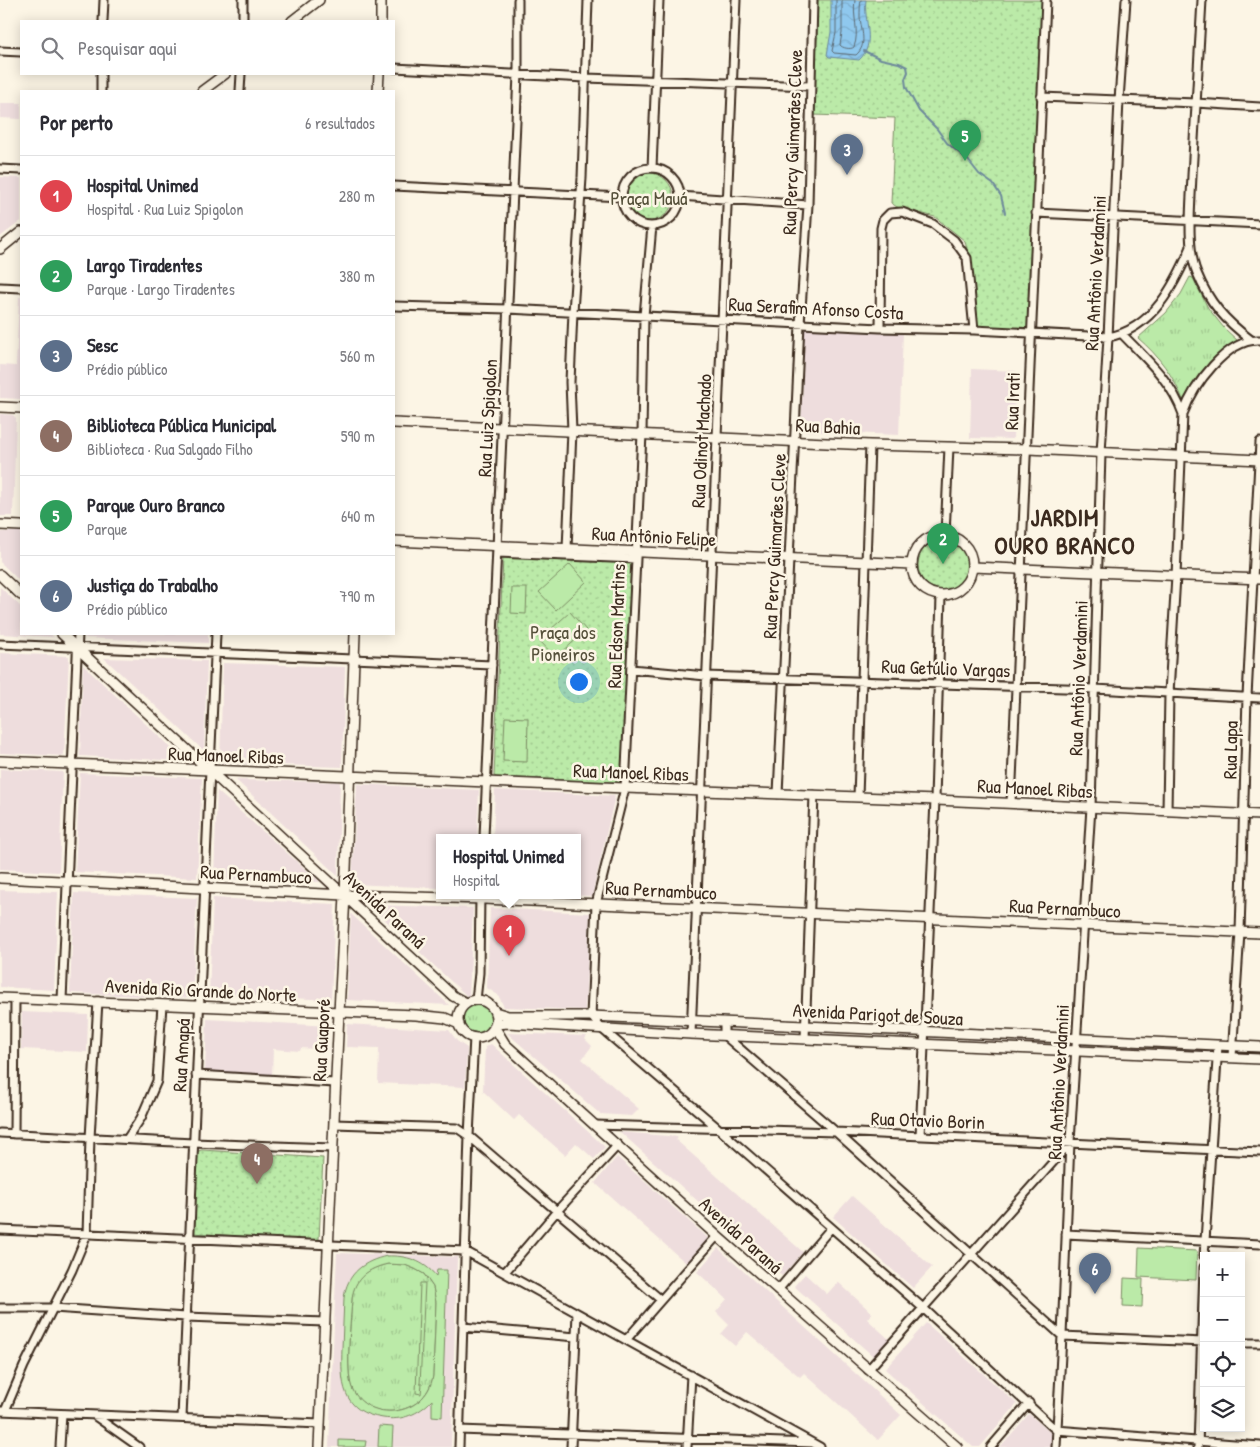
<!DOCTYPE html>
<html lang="pt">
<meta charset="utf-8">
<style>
:root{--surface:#fff;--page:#f7f7f7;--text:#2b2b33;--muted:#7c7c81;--line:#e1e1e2;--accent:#db2777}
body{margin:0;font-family:"Patrick Hand",sans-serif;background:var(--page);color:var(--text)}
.controls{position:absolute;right:15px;bottom:15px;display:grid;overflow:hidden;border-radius:0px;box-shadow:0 2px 12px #0003}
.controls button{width:45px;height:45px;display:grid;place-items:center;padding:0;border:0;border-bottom:1px solid var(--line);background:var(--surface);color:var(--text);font:25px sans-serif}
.you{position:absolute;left:578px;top:681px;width:18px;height:18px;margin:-12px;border:4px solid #fff;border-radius:50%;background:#1a73e8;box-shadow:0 0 0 8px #1a73e833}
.badge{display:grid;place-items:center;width:32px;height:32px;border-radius:50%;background:var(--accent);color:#fff;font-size:16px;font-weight:700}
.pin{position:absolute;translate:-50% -41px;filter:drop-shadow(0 1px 2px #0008)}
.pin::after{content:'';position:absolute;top:26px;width:18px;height:15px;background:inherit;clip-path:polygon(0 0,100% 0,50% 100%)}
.popup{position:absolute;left:436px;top:834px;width:145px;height:65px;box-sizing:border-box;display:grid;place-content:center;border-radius:0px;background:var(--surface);filter:drop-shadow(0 1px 4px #0005);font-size:16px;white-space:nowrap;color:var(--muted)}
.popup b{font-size:19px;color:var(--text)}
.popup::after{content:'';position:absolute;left:50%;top:100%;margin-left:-10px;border:10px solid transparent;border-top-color:var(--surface)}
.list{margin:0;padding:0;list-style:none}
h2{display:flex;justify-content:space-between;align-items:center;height:65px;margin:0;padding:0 20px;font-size:21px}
h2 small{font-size:16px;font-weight:400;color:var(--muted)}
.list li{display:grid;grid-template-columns:32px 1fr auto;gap:15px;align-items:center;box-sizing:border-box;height:80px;padding:0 20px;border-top:1px solid var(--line)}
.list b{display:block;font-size:19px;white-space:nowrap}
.list p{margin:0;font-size:16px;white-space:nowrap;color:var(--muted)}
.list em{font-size:16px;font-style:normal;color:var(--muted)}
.icon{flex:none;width:28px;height:28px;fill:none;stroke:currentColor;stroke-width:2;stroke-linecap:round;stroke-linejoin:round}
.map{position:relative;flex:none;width:1260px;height:1447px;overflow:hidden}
.search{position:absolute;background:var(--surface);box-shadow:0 2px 12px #0003;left:20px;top:20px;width:375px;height:55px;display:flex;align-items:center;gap:12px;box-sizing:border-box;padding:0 18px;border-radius:0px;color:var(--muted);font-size:19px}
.panel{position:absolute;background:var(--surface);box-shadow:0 2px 12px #0003;left:20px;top:90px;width:375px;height:545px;border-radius:0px}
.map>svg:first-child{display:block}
</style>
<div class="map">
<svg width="1260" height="1447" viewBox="0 0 1260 1447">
<defs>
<pattern id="grass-tufts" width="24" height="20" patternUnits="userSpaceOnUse" patternTransform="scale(1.25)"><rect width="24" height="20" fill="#bbeaa8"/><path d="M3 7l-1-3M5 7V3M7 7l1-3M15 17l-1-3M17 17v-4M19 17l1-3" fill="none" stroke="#a2c990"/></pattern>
<pattern id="park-dots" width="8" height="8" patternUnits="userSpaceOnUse" patternTransform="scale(1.25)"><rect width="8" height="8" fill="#bbeaa8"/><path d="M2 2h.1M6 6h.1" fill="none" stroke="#a2c990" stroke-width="1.8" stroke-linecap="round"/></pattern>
<pattern id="water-waves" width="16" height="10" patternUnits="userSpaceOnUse" patternTransform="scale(1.25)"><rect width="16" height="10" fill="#8fc8ee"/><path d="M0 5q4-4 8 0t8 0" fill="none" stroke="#7caccc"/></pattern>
</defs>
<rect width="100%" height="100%" fill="#fcf5e5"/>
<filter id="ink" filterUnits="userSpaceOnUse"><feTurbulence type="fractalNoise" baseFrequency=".02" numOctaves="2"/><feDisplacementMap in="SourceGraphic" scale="10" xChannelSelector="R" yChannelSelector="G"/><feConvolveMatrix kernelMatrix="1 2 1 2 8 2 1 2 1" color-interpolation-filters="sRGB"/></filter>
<g filter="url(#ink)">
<path fill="#edd" d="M0 103H21V119L0 118Z
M0 177 21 178V221L0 237Z
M19 297H21V399L0 398V365L16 366Z
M805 329 903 333 899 435 801 431Z
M972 369 1016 371 1013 439 970 438Z
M0 414 13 415 16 418 13 516H0Z
M0 532H21V582L0 562Z
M0 587 21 607V634H50L54 637 0 634Z
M86 634H208V643L85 638Z
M0 653 69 656 64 756 0 753Z
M104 658 207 661 204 751Z
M223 663 345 667 342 767 220 763Z
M83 665 185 761 80 756Z
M0 769 63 772 59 872 0 869Z
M80 773 202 778 197 878 75 872Z
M236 780 340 782 338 876Z
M357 784 479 790 477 837H440V888L352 884Z
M495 790 615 796 592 896 554 895H578V837H493Z
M217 791 320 882 214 879Z
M0 890 58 892 54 990 0 987Z
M74 893 197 898 192 998 70 993Z
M213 898 335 904 331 1000 209 994Z
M369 905 473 908 469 998Z
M490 908 590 913 585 1010 504 1007 498 995 487 988Z
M351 914 449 1005 347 1000Z
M22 1012 88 1015 87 1052 21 1049Z
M207 1019 329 1026 328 1050 301 1048 300 1051 273 1049 272 1076 205 1072Z
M347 1024 449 1030 457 1041 467 1048 465 1087 378 1083 379 1048 346 1047Z
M507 1033 587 1036 585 1039 592 1046 582 1059 639 1109 632 1116 600 1114Z
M491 1044 605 1147 594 1159 576 1143 565 1155 519 1115 514 1120 483 1091 485 1047Z
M620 1132 679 1137 676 1140 803 1252 782 1276Z
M617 1157 708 1238 686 1263 595 1183Z
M852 1196 932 1267 913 1288 833 1217Z
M718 1248 901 1415 878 1440 804 1373 800 1377 747 1332 735 1346 721 1334 729 1325 716 1312 727 1299 697 1272Z
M337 1253 457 1257 451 1447H329Z
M805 1274 827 1294 838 1282 872 1313 867 1319 890 1340 874 1357 794 1286Z
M926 1323 1017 1404 980 1447H973L885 1369Z
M1029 1414 1052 1434 1051 1447H1000Z"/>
<path fill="url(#grass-tufts)" stroke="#7b8a63" d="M1190 277 1193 278 1208 308 1224 328 1239 342C1213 354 1197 376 1184 402 1173 375 1159 356 1138 338L1166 313 1181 294Z
M463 1019a14 14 0 1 1 28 0a14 14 0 1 1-28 0Z
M388 1264 405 1265 415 1269 424 1274 433 1287 436 1302 433 1376C426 1418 366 1423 352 1388 345 1371 351 1319 352 1298 354 1277 369 1268 388 1264Z"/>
<path fill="url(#park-dots)" stroke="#7b8a63" d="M818 0H1044L1030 330 976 327 969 259 965 241 935 217 897 207 891 203 895 118 814 115Z
M625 197a24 24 0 1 1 48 0a24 24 0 1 1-48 0Z
M918 565a25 25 0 1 1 50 0a25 25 0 1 1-50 0Z
M503 557 630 562 631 564 622 778 619 782 497 777 494 776Z
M202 1150 323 1158 319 1239 316 1241 192 1233 196 1154 198 1151Z"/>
<path fill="#bbeaa8" stroke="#7b8a63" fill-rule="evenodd" d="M570 564 586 582 556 610 539 592Z
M512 588H527L526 614 511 613Z
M570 612 586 630 556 658 539 640Z
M505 717 528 718 527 762 503 761Z
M1139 1248 1197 1251 1196 1280 1138 1277Z
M387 1256C406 1255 424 1261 436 1276L437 1270H447L442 1417 432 1416V1400C419 1414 402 1421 383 1418 341 1412 341 1382 342 1348 343 1331 343 1315 344 1298 347 1273 364 1261 387 1256ZM388 1264 405 1265 415 1269 424 1274 433 1287 436 1302 433 1376C426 1418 367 1423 352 1388 345 1372 351 1318 352 1299 354 1278 369 1268 388 1264Z
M1124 1278 1143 1279 1142 1307 1123 1306Z
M420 1283H425L420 1384H422L421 1394 416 1393Z
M379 1426 393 1427 392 1447H378Z
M339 1440 366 1441 365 1447H339Z"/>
<path fill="url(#water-waves)" stroke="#6d899b" d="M831 0H866C863 20 877 44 859 60L829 57 827 55 831 32Z"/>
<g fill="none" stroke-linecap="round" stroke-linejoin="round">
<path stroke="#5d6971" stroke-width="1" d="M836 0V33L832 51 834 53 856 55C868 45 861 30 860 17 860 11 860 5 861 0
M842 0V33L840 45C842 48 851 50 854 47 860 31 852 17 855 0"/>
<path stroke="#6d899b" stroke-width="2" d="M864 51 881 59 899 63 907 67 908 72 905 79 906 87 919 111 937 129 947 143 968 160 979 174 993 184 1001 196 1005 213"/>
<g stroke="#3b2a1e" stroke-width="11">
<path id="minor" d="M1202 0C1199 58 1195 117 1192 175 1191 204 1186 247 1197 273 1209 303 1226 321 1251 340
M103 21 104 0
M243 21V0
M0 51 21 52
M394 68 586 78 810 86
M101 91V74
M240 91 241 74
M1041 97 1196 103 1260 107
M652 168 659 0
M622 197a29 29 0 1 1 58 0a29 29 0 1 1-58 0Z
M0 169 21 170
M394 186 622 197
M679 196 808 205
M1036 213 1260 224
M652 226 644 316 642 434 625 788 596 904 591 1016 601 1028 719 1129 923 1308 1056 1430 1260 1446
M0 287 21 288
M394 306 508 309 880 328 974 330 1108 337C1153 329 1175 284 1191 247
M880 328 881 228 883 220 890 213 902 212 933 224 954 240 967 258 974 330
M1122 334C1146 359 1171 380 1183 414
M945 535 949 447
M567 549 572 431 570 382 573 312 582 178 588 0
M497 553 635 559
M0 644 492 665
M631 669 706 676 1095 689 1260 698
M778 794 800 324 808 205 813 0
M858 797 870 445
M1011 803 1046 0
M1167 811 1169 693 1176 576 1183 414C1193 386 1227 338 1260 340
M484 837 513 191 518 74V0
M62 1000 78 634
M476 1000 479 973 480 895
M724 1023V1035L836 1132 1062 1336 1204 1342
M691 1034 736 0
M805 1038 814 795
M1232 1057 1240 932 1247 697 1260 442
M196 1075 335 1083
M334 1124 457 1128 469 1136 661 1300
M595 1125 836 1132 1260 1152
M0 1133 193 1143 332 1148
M14 1134 15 999
M920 1136 935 800 941 596
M127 1139 141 1118 157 1081 162 1005
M0 1230 465 1251 820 1447
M1066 1234 1260 1244
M1204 1256 1218 1045
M505 1272 557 1211 618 1145
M778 1290 831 1228
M0 1308H53L186 1317 325 1322
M463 1327 576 1337
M626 1340 717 1236
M1241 1343H1260
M868 1370 1070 1143
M0 1411 320 1424
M5 1411 24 1366 72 1270 87 1234 90 1138 98 1001
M95 1416 139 1447
M182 1418C193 1157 204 895 216 634
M459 1430 811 1443
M60 1447 62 1414
M459 1447 469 1136 474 1037
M571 1447 577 1313
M687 1447 691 1375
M991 1447 1029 1403
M1056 1447 1062 1336 1070 1142 1091 807 1101 453 1108 337 1119 100 1126 0
M1198 1447 1204 1267"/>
</g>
<g stroke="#3b2a1e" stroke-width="12">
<path id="tertiary" d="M292 21 319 0
M381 21V0
M202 91 225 74
M378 91 379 74
M0 249 21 232
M0 407 21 408
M394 423 870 445 1028 449 1260 460
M0 525 21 526
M912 565a30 30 0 1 1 60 0a30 30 0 1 1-60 0Z
M394 541 912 564
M973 567 1260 579
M0 575 21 595
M62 634 453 996 466 1003
M0 761 625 788 936 800 1260 815
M0 878 345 895 484 899 1260 933
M0 998 416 1015 445 1018 459 1024
M458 1019a19 19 0 1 1 38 0a19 19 0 1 1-38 0Z
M495 1012 508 1016H591L1260 1047
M495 1024 508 1023 691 1034 1260 1059
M494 1026 505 1044 717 1236 957 1447
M319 1447 339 1012 345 895 355 634"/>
</g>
<use href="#minor" stroke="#fcf5e5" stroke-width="7"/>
<use href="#tertiary" stroke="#fcf5e5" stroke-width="9"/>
</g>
</g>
<g text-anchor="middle" stroke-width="5" stroke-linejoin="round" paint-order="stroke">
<g font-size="19" fill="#3b2a1e" stroke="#fcf5e5">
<text transform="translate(792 142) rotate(-88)" y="7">Rua Percy Guimarães Cleve</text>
<text transform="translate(1095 273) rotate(-87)" y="7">Rua Antônio Verdamini</text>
<text transform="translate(816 308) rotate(3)" y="7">Rua Serafim Afonso Costa</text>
<text transform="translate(1012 401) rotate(-88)" y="7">Rua Irati</text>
<text transform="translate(487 418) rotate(-87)" y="7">Rua Luiz Spigolon</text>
<text transform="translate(828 426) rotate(3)" y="7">Rua Bahia</text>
<text transform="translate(701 441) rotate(-87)" y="7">Rua Odinot Machado</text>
<text transform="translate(654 536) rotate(3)" y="7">Rua Antônio Felipe</text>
<text transform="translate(774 546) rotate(-87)" y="7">Rua Percy Guimarães Cleve</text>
<text transform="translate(616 626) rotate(-88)" y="7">Rua Edson Martins</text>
<text transform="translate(946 668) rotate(2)" y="7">Rua Getúlio Vargas</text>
<text transform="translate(1078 678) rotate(-88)" y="7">Rua Antônio Verdamini</text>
<text transform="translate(1230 750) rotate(-89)" y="7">Rua Lapa</text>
<text transform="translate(226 755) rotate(2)" y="7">Rua Manoel Ribas</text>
<text transform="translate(631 772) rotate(2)" y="7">Rua Manoel Ribas</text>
<text transform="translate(1035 788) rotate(3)" y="7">Rua Manoel Ribas</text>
<text transform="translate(256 874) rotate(3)" y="7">Rua Pernambuco</text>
<text transform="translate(661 890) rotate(3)" y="7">Rua Pernambuco</text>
<text transform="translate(1065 908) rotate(3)" y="7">Rua Pernambuco</text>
<text transform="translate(385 909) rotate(43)" y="7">Avenida Paraná</text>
<text transform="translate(201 990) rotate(3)" y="7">Avenida Rio Grande do Norte</text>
<text transform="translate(878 1014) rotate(3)" y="7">Avenida Parigot de Souza</text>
<text transform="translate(321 1040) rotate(-87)" y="7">Rua Guaporé</text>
<text transform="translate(181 1055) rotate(-87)" y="7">Rua Amapá</text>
<text transform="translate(1058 1082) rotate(-87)" y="7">Rua Antônio Verdamini</text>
<text transform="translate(928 1120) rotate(2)" y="7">Rua Otavio Borin</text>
<text transform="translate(741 1235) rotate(42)" y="7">Avenida Paraná</text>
</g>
<g font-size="19" fill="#55503a" stroke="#fcf5e5">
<text x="649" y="205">Praça Mauá</text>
<text x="563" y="639">Praça dos<tspan x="563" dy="22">Pioneiros</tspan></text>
</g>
<g font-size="24" font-weight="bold" letter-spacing="1" fill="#3b2a1e" stroke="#fcf5e5">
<text x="1065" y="526">JARDIM<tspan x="1065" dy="28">OURO BRANCO</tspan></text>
</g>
</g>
</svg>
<div class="controls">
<button>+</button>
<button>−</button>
<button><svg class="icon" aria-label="locate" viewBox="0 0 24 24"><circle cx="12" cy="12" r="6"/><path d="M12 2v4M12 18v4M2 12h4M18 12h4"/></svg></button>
<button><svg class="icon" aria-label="layers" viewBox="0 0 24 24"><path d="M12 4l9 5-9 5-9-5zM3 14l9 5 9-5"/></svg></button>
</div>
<div class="you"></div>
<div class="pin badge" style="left:509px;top:956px;background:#e0444e">1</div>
<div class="popup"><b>Hospital Unimed</b>Hospital</div>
<div class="pin badge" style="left:943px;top:564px;background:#2e9e5b">2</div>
<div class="pin badge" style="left:847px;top:175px;background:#5c6f8a">3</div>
<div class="pin badge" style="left:257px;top:1184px;background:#8d6e63">4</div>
<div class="pin badge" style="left:965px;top:161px;background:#2e9e5b">5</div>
<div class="pin badge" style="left:1095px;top:1294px;background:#5c6f8a">6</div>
<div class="search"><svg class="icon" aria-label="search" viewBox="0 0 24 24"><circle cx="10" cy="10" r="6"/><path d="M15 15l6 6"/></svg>Pesquisar aqui</div>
<section class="panel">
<h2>Por perto<small>6 resultados</small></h2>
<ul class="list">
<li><span class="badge" style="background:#e0444e">1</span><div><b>Hospital Unimed</b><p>Hospital · Rua Luiz Spigolon</p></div><em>280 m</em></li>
<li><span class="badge" style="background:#2e9e5b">2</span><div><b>Largo Tiradentes</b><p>Parque · Largo Tiradentes</p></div><em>380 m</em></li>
<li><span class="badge" style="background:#5c6f8a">3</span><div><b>Sesc</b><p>Prédio público</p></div><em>560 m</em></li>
<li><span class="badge" style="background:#8d6e63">4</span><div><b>Biblioteca Pública Municipal</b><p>Biblioteca · Rua Salgado Filho</p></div><em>590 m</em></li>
<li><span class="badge" style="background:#2e9e5b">5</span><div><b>Parque Ouro Branco</b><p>Parque</p></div><em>640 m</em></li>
<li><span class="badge" style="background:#5c6f8a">6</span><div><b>Justiça do Trabalho</b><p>Prédio público</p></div><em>790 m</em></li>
</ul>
</section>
</div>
